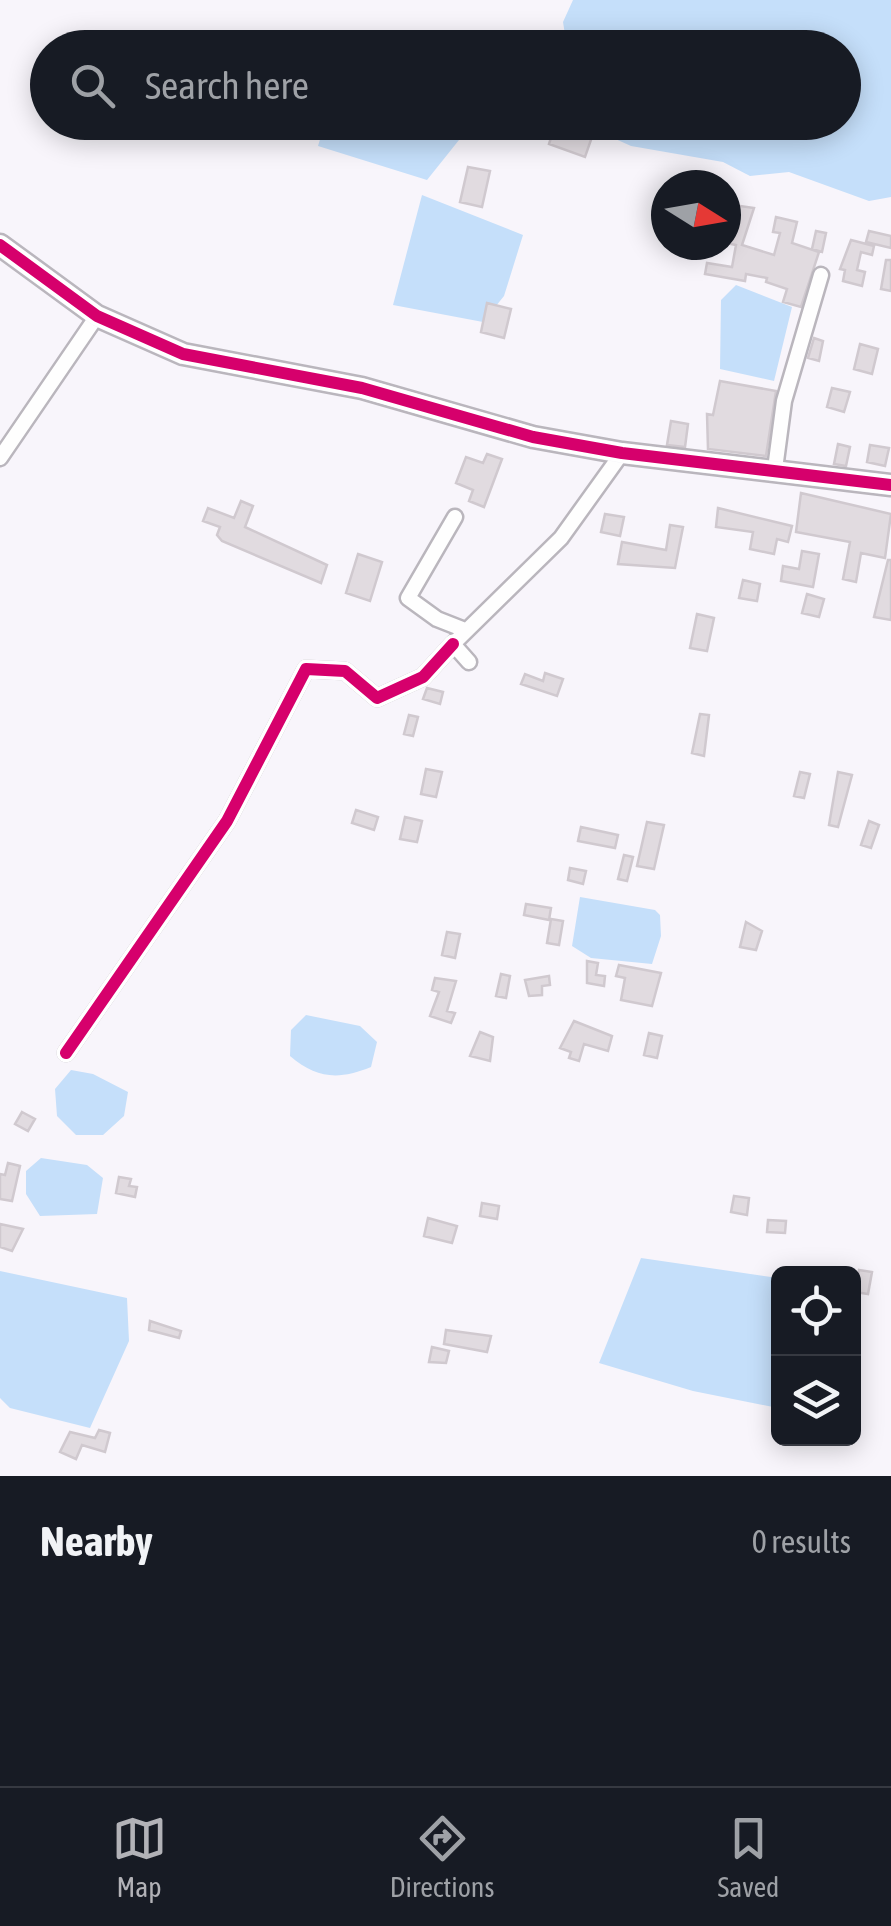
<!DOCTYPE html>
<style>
:root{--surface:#171b24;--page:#20242c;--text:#f1f3f6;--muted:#9ea1a6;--line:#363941;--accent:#b2b2b7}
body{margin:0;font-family:"Asap Condensed",sans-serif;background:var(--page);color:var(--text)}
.controls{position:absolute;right:30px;bottom:30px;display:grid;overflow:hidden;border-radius:15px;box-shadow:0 5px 25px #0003}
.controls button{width:90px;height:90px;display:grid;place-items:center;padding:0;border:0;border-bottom:2px solid var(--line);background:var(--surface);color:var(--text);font:50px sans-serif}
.compass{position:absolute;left:651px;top:170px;width:90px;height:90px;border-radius:50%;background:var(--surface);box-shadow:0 5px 25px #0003;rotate:101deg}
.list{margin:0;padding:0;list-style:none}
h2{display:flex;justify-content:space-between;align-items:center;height:130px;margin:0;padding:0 40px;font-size:42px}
h2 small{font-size:32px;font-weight:400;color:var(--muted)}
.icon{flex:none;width:55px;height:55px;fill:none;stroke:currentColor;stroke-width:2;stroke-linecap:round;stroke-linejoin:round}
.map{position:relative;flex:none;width:891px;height:1476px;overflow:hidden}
.search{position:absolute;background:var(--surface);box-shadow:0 5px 25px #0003;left:30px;right:30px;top:30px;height:110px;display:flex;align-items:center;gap:25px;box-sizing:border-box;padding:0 35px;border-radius:55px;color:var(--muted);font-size:38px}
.sheet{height:310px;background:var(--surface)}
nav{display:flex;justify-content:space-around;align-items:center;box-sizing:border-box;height:140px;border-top:2px solid var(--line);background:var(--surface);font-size:28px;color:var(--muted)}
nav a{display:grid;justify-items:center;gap:5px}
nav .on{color:var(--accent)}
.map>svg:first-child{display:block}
</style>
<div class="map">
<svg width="891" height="1476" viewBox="0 0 891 1476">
<rect width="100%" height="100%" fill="#f8f5fb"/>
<path fill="#c5dffa" d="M573 0H891V197L869 201 789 172 750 176 723 162 631 146 580 123 844 122V48L567 47 563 22Z
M325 123H459L463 135 427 180 318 146Z
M422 195 523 235 504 296 483 322 393 305Z
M736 285 792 307 774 381 720 369 721 300Z
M580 897 655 910 660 915 661 936 652 964 591 958 572 946Z
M306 1015 360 1026 377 1042 371 1067C339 1080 317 1079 290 1056L291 1030Z
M71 1070 93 1074 128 1092 124 1116 103 1135H76L57 1116 55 1089Z
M41 1158 87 1165 103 1178 97 1214 40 1216 26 1194V1171Z
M641 1258 778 1278V1408L693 1391 599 1363Z
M0 1271 127 1298 129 1341 90 1428 10 1408 0 1398Z"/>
<path fill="#e1dbe0" stroke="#d0c9cf" stroke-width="2.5" d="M556 122 593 134 585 157 549 144Z
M468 167 490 171 482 207 460 202Z
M726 204 754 208 742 245 774 255 780 233 773 232 776 217 797 222 792 243 819 252 801 307 783 302 787 289 766 282 767 278 746 274 745 281 705 274 707 263 732 267 736 245 726 243Z
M816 231 826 233 822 252 812 249Z
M869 231 891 236V248L866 242Z
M851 240 874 246 872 255 861 252 857 270 865 272 862 286 843 281 845 270 840 269Z
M886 260H891V291L881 289Z
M487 303 511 309 504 338 481 332Z
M814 338 823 341 819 361 808 358Z
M860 344 878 349 872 374 854 369Z
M720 381 776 391 766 456 708 449 707 414 713 415Z
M832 388 850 392 844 412 827 407Z
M671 421 688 424 685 447 667 445Z
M838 444 850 447 846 466 834 464Z
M870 445 889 448 885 466 867 462Z
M487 454 502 459 484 507 469 501 473 490 456 483 466 457 483 463Z
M801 493 891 514 885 558 861 553 856 582 843 579 850 542 796 532Z
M241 501 253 506 245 527 327 565 321 583 222 541 217 535 220 527 203 521 208 508 234 518Z
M718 508 792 526 788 542 777 539 774 554 750 549 753 532 716 527Z
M605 514 624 517 620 536 601 532Z
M670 525 683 527 675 568 618 564 622 542 666 550Z
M802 551 819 554 813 587 781 581 783 566 799 569Z
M358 554 382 562 370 601 346 593Z
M888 560H891V620L874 617Z
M743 580 760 584 757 601 739 598Z
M807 594 824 599 819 617 802 613Z
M697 614 714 618 707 651 690 648Z
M545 673 563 679 557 696 521 684 525 674 543 681Z
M427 688 443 692 440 704 423 699Z
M700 714 709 715 704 756 692 753Z
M409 715 418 717 413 736 404 734Z
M426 769 442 772 436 797 421 794Z
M800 772 810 774 804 798 794 796Z
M838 772 852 775 838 827 829 825Z
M356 810 378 817 374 830 352 823Z
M405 817 422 821 417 842 400 839Z
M869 821 879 825 871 848 861 845Z
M647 822 664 825 654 869 637 866Z
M581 827 618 835 615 848 578 841Z
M624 855 633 857 627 881 618 879Z
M570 868 586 871 583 884 568 880Z
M526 904 551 908 549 920 524 915Z
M551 919 563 921 559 945 547 943Z
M746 922 762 931 756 950 740 947Z
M447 932 460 934 455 958 442 955Z
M587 961 598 963 596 975 605 976 604 986 587 983Z
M619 965 661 973 652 1006 621 1000 625 978 616 976Z
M501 974 510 976 506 998 496 996Z
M549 976 550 985 542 986V995L529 996 525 980Z
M435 978 456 981 447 1011 455 1013 451 1023 430 1016 439 992 432 990Z
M574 1021 612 1036 608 1051 584 1044 579 1061 569 1058 571 1052 560 1048Z
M480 1032 493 1037 490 1061 470 1056Z
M649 1033 662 1036 657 1058 644 1055Z
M22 1112 35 1119 28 1131 15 1124Z
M8 1163 20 1166 12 1201 0 1199V1174L5 1175Z
M119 1177 131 1179 129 1186 137 1187 135 1197 116 1193Z
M734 1196 749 1198 747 1215 731 1212Z
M482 1203 499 1206 497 1219 480 1216Z
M428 1218 457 1226 452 1243 424 1236Z
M768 1220 786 1221 785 1233 767 1232Z
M0 1224 23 1229 12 1251 0 1247Z
M859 1270 872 1272 868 1294 855 1292Z
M150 1321 181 1331 179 1338 149 1330Z
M446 1330 491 1336 487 1352 444 1344Z
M432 1347 449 1351 446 1363 429 1362Z
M99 1430 110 1433 105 1452 82 1445 76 1459 60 1452 70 1432 95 1438Z"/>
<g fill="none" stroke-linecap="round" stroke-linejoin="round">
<g stroke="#bab6bd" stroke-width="19">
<path id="street" d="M0 458 97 316
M775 469 784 401 821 275
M455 517 408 598 437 619 465 630
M469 662 453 644 561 538 622 453
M66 1053 227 821 306 669 345 671 377 698 423 677 453 644"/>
</g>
<g stroke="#bab6bd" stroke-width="25">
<path id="secondary" d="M0 245 97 316 183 354 362 388 533 437 622 453 891 485"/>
</g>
<use href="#street" stroke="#fefefe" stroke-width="14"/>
<use href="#secondary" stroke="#f7f7fa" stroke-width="20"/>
<g stroke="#fff" stroke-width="19">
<path id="cycleway" d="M0 245 97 316 183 354 362 388 533 437 622 453 891 485
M66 1053 227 821 306 669 345 671 377 698 423 677 453 644"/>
</g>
<use href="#cycleway" stroke="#d6006c" stroke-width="12"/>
</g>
</svg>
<div class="controls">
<button><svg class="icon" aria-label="locate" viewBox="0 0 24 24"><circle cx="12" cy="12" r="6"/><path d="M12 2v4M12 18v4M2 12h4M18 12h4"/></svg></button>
<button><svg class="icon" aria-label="layers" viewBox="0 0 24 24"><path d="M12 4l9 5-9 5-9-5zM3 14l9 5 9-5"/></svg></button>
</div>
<svg class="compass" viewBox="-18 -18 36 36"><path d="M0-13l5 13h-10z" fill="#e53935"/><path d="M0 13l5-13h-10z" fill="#9ea1a6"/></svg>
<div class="search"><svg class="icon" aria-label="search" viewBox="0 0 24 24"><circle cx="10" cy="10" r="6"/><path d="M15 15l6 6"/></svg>Search here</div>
</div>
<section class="sheet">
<h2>Nearby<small>0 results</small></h2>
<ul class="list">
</ul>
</section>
<nav>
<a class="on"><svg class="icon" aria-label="map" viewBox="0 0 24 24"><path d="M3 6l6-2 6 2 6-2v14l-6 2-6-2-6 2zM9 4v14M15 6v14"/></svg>Map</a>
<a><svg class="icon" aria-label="directions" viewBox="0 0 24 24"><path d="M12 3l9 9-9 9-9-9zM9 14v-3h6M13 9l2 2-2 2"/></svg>Directions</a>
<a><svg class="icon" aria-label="saved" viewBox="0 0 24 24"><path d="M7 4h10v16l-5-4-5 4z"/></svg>Saved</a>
</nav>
